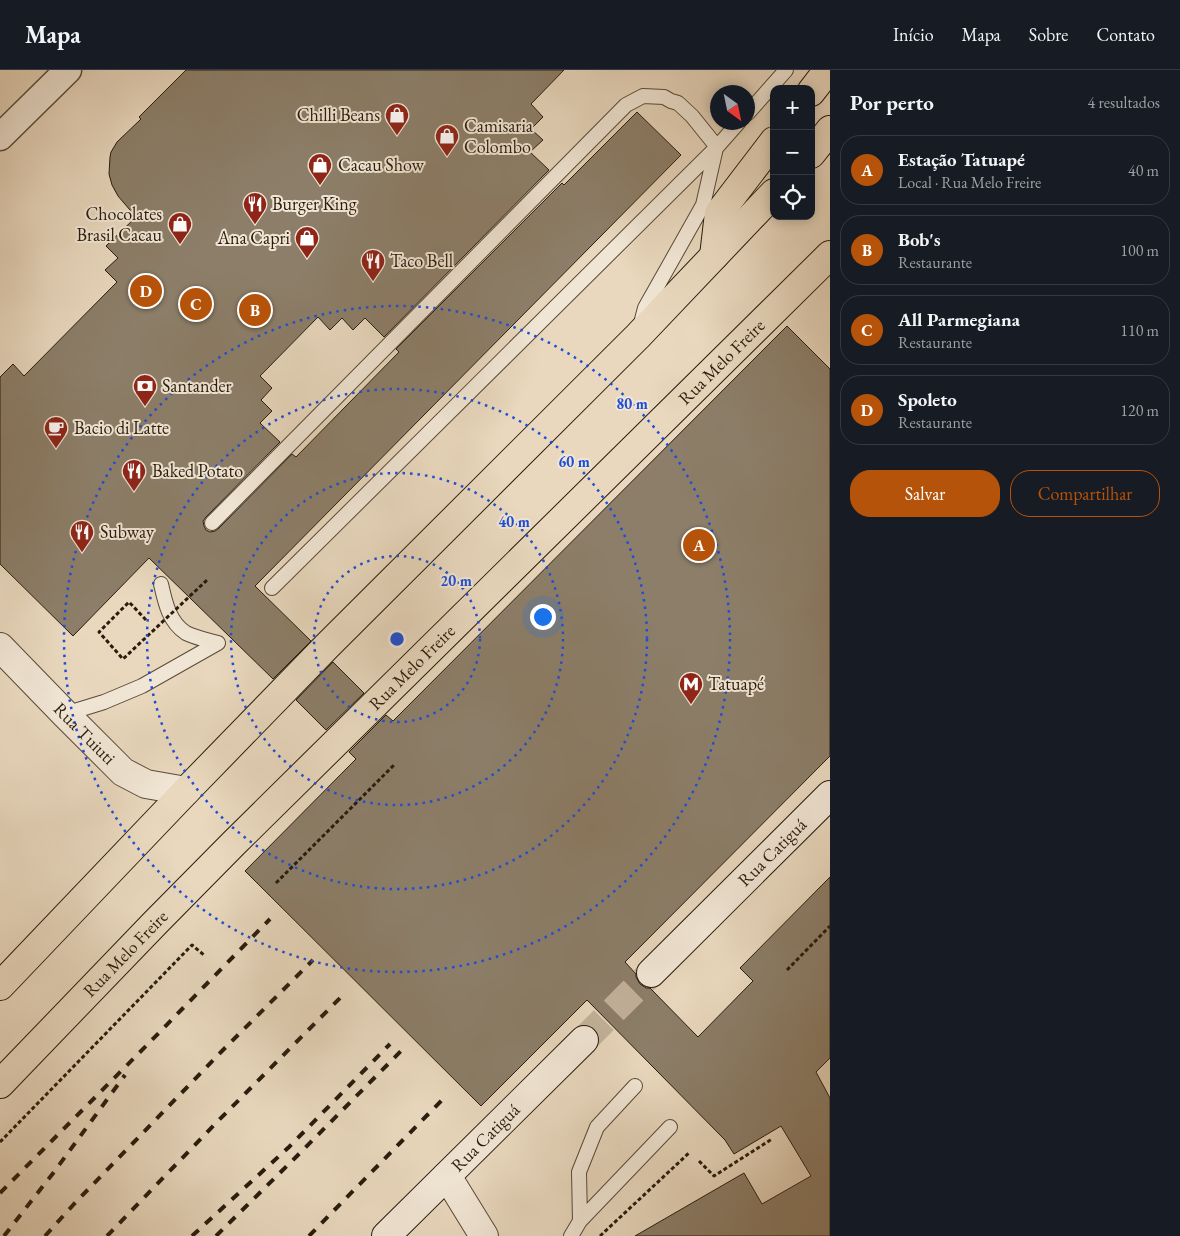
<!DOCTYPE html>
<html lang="pt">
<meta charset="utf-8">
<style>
:root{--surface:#171b24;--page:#242831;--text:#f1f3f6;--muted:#9ea1a6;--line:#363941;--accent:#b45309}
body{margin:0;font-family:"EB Garamond",serif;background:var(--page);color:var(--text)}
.controls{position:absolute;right:15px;top:15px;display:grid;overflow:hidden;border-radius:10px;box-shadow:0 2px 12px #0003}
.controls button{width:45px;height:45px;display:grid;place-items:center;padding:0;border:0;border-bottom:1px solid var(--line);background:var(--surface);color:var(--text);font:25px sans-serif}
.compass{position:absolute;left:710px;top:15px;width:45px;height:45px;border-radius:50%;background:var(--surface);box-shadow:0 2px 12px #0003;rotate:147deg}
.you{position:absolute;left:542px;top:546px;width:18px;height:18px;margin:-12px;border:4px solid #fff;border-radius:50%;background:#1a73e8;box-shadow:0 0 0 8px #1a73e833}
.badge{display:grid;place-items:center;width:32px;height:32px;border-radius:50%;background:var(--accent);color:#fff;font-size:16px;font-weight:700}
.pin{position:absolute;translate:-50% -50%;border:2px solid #fff;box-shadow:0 1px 5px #0006}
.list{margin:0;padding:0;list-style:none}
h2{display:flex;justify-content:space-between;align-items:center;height:65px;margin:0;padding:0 20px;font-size:21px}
h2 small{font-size:16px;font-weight:400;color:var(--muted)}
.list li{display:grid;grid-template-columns:32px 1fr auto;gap:15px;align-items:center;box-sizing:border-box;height:70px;margin:0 10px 10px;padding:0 10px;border:1px solid var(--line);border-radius:20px}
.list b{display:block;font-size:19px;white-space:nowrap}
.list p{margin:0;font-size:16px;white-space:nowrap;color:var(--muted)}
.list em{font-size:16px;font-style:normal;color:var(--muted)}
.actions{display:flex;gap:10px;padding:15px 20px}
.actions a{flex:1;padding:11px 0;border:1px solid var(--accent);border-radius:20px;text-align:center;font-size:18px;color:var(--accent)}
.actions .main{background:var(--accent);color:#fff}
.icon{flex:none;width:28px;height:28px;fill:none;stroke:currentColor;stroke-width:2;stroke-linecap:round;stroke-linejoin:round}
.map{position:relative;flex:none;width:830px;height:1166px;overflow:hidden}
header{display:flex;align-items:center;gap:30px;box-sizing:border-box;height:70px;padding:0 25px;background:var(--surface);border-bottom:1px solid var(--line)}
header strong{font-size:24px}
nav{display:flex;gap:28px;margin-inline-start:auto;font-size:18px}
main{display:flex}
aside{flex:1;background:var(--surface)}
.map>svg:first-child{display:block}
</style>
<header>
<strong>Mapa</strong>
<nav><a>Início</a><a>Mapa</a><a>Sobre</a><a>Contato</a></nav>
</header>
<main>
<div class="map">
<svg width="830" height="1166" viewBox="0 0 830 1166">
<rect width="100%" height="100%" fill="#e9d8be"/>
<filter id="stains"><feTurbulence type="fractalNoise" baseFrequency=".004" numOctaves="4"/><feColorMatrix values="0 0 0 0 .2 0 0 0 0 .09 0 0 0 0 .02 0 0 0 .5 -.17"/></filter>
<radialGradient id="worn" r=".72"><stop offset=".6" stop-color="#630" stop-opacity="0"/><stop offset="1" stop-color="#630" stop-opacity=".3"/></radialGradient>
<path fill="#8c7e69" stroke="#281c0d" d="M186 0H564L531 34 543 47 531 59 543 70 530 82 549 100 384 267 365 248 353 260 342 248 330 260 318 247 260 306 272 318 261 330 272 341 260 353 280 372 206 447 203 451 204 456 206 460 210 462 215 461 218 459 292 384 296 387 399 282 396 279 562 113 564 115 637 42 681 85 255 516 311 571 273 609 149 488 73 566 0 494V307L13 294 24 306 117 212 105 200 118 188 106 176 136 147 118 126 112 115 109 104 110 87 111 82 117 72 141 49 139 47Z
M787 256 830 299V686L625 892 636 904V907L640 914 646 918H650L698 967 753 911 740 898 830 807V988L816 1002 830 1028V1166H635L744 1103 762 1134 811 1106 781 1056 734 1084 725 1070 587 930 481 1036 245 801 356 689 349 682 386 645 393 651Z
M333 592 364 623 326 660 296 630Z"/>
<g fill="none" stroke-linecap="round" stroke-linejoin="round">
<path stroke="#c2b29b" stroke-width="28" stroke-dasharray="28 14" stroke-linecap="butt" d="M584 970 651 903"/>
<g stroke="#584b39" stroke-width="16">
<path id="service" d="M748 43 786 0
M640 257 645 238 703 135 716 78
M212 453 626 35 643 26 664 27 671 31 678 33 692 46 717 77
M161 514C165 532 169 552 186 563 196 568 207 570 218 573
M272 518 717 77 739 52
M65 644 104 632 142 616 218 573
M580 1151 579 1102 597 1057 635 1016
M571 1166 580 1151 670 1057"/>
</g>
<g stroke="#584b39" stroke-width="29">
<path id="minor" d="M0 67 68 0"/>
</g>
<g stroke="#584b39" stroke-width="30">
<g id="tertiary">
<path id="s1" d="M0 577 65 644 123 702 146 714 186 721"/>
<path d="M447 1106 484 1166"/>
</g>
</g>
<g stroke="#281c0d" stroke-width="30">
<g id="secondary">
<path id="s2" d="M651 903 830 725"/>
<path id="s3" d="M386 1166 584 970"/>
</g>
</g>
<g stroke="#281c0d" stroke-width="30">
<g id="trunk">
<path d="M811 22 828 0"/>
<path d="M811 84 830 60"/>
<path d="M714 186 719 143 774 71"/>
<path d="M0 916 186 721 327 576 638 266 774 123"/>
<path id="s4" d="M0 1014 155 853 234 773 830 185"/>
</g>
</g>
<path stroke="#281c0d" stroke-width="3" stroke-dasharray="4 2.5" stroke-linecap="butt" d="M276 813 395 694
M787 900 830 856
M0 1072 192 875 204 885
M699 1091 714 1106 772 1069
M600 1166 690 1082"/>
<use href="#service" stroke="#f1e6d5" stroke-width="14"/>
<use href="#minor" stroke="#f1e6d5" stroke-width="26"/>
<use href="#tertiary" stroke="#f1e6d5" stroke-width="28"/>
<use href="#secondary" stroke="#f1e6d5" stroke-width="28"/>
<use href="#trunk" stroke="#e9d8be" stroke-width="28"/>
<path stroke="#281c0d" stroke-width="4" stroke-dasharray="9 9" stroke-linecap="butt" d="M0 1123 148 974 270 849
M4 1166 54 1102 125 1005
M45 1166 74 1134 224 979 313 890
M107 1166 217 1052 341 927
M192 1166 289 1077 390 974
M216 1166 296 1087 401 981
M309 1166 445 1027"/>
<path stroke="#281c0d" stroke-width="3" stroke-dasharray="4 2.5" stroke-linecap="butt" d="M146 550 129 532 99 562 123 589 207 510"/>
</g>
<g fill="none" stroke="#1d4ed8" stroke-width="2.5" stroke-dasharray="2.5 5">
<circle cx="397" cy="569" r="83"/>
<circle cx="397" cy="569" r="166"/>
<circle cx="397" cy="569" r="250"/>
<circle cx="397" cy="569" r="333"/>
</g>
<defs>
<g id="shop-pin" transform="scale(1.25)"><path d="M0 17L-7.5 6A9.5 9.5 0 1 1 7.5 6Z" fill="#8f2418" stroke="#f1e6d5"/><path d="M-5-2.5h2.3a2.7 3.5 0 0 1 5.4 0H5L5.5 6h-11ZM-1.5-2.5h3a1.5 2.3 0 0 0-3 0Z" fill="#fff"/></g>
<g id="restaurant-pin" transform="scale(1.25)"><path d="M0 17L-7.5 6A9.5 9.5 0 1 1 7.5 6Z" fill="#8f2418" stroke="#f1e6d5"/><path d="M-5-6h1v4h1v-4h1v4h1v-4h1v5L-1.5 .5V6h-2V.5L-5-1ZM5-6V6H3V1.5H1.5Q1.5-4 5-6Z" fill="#fff"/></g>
<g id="bank-pin" transform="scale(1.25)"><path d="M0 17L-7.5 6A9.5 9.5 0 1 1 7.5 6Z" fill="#8f2418" stroke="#f1e6d5"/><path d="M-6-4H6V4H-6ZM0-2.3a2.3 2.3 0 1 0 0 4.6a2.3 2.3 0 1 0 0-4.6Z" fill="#fff"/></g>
<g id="cafe-pin" transform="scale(1.25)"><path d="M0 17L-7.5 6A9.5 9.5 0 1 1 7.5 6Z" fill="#8f2418" stroke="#f1e6d5"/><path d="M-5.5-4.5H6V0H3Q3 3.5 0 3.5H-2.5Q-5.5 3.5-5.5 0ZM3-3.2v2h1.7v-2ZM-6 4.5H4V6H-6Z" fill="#fff"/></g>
<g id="metro-pin" transform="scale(1.25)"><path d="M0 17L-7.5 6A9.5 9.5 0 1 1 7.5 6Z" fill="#8f2418" stroke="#f1e6d5"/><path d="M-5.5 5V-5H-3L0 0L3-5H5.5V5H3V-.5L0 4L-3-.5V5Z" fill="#fff"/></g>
</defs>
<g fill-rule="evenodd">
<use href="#shop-pin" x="397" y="45"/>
<use href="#shop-pin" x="447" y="66"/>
<use href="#shop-pin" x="320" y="95"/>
<use href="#restaurant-pin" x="255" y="134"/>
<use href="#shop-pin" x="180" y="154"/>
<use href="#shop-pin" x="307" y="168"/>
<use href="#restaurant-pin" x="373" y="191"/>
<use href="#bank-pin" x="145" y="316"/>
<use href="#cafe-pin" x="56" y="358"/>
<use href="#restaurant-pin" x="134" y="401"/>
<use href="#restaurant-pin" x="82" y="462"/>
<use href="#metro-pin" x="691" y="614"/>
</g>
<g text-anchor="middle" stroke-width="4" stroke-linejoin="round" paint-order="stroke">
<g font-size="18" fill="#281c0d" stroke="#f1e6d5" text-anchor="start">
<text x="380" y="51" text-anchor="end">Chilli Beans</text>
<text x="464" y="62">Camisaria<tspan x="464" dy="21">Colombo</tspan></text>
<text x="338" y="101">Cacau Show</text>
<text x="272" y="140">Burger King</text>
<text x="162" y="150" text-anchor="end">Chocolates<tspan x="162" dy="21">Brasil Cacau</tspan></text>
<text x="290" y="174" text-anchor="end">Ana Capri</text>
<text x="390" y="197">Taco Bell</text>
<text x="162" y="322">Santander</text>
<text x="74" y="364">Bacio di Latte</text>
<text x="152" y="407">Baked Potato</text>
<text x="100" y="468">Subway</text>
<text x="708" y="620">Tatuapé</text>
</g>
<g font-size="18" fill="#281c0d" stroke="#f1e6d5">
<text dy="6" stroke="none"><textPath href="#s4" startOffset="1021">Rua Melo Freire</textPath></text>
<text dy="6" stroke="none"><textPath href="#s4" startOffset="586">Rua Melo Freire</textPath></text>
<text dy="6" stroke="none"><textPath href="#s1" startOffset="121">Rua Tuiuti</textPath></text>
<text dy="6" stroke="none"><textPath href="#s2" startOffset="171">Rua Catiguá</textPath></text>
<text dy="6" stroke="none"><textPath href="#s4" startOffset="181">Rua Melo Freire</textPath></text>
<text dy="6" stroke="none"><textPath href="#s3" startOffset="140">Rua Catiguá</textPath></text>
</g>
</g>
<circle cx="397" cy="569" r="8" fill="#1d4ed8" stroke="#f1e6d5" stroke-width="2.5"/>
<g font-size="15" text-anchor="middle" font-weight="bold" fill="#1d4ed8" stroke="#f1e6d5" stroke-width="4" stroke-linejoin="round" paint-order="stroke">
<text x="632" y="339">80 m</text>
<text x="574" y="397">60 m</text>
<text x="514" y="457">40 m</text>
<text x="456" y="516">20 m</text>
</g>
<rect width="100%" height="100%" filter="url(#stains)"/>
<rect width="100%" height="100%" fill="url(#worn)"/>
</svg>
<div class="controls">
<button>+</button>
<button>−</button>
<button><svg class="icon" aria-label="locate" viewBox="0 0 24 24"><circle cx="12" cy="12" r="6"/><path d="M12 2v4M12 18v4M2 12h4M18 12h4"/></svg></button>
</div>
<svg class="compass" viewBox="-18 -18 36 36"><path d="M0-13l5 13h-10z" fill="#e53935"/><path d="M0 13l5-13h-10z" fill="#9ea1a6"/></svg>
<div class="you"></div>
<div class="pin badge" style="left:699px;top:475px">A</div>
<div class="pin badge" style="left:255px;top:240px">B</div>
<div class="pin badge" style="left:196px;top:234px">C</div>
<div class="pin badge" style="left:146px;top:221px">D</div>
</div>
<aside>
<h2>Por perto<small>4 resultados</small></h2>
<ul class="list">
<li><span class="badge">A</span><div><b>Estação Tatuapé</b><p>Local · Rua Melo Freire</p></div><em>40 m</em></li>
<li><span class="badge">B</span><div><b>Bob's</b><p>Restaurante</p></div><em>100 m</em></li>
<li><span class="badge">C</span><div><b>All Parmegiana</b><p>Restaurante</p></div><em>110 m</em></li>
<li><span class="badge">D</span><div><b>Spoleto</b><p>Restaurante</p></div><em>120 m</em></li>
</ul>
<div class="actions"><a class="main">Salvar</a><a>Compartilhar</a></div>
</aside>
</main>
